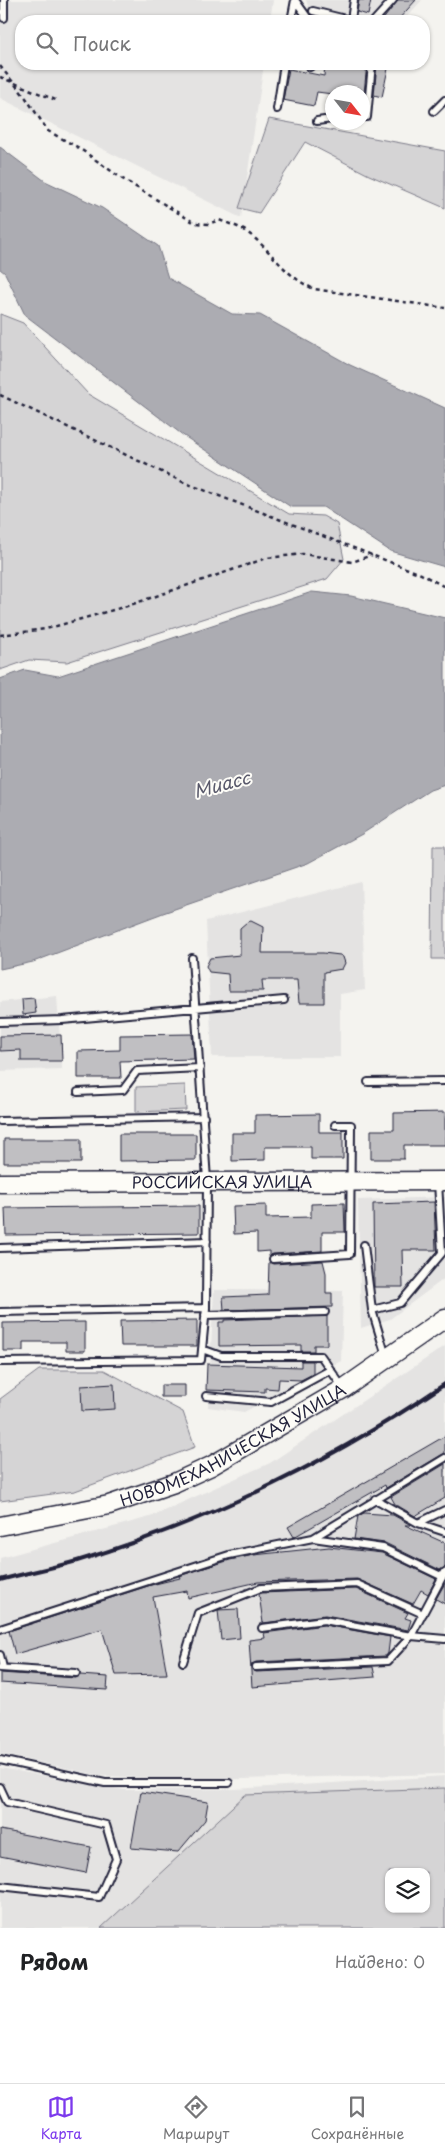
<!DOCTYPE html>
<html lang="ru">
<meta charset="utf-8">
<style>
:root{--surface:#fff;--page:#f2f2f2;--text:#202124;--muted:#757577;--line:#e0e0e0;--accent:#7c3aed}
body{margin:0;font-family:"Playpen Sans",sans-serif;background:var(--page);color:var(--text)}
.controls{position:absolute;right:15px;bottom:15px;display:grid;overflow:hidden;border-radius:10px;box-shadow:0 1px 4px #0004}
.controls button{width:45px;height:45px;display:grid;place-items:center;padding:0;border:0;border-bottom:1px solid var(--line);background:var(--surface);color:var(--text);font:25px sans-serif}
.compass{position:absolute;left:325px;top:85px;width:45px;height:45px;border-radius:50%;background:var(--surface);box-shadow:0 1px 4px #0004;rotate:121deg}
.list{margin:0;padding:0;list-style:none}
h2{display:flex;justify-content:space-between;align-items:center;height:65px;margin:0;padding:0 20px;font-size:21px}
h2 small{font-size:16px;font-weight:400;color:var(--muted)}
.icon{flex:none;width:28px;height:28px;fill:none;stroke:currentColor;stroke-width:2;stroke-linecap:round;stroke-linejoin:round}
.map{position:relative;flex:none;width:445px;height:1928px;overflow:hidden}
.search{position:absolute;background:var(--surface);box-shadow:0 1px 4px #0004;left:15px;right:15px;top:15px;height:55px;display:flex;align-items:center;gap:12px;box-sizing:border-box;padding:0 18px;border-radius:20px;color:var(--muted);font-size:19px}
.sheet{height:155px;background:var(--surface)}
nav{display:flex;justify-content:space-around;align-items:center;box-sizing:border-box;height:70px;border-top:1px solid var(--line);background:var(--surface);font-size:14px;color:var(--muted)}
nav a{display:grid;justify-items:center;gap:2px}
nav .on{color:var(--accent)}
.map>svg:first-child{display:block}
</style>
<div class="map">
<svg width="445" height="1928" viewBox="0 0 445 1928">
<rect width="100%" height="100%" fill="#f4f3ef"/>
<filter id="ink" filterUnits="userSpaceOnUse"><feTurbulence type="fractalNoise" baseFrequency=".02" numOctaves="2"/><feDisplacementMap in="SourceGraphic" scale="10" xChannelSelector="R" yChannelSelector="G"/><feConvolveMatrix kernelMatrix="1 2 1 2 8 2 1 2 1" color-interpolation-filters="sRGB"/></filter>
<g filter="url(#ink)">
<path fill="#e4e3e2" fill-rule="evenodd" d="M0 0H273L270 21H21V64H264L241 218 0 98Z
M306 0H422L403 21H313Z
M361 882 365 990 340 994V1057H212L206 921Z
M57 996 62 1069 0 1071V1002Z
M445 1197V1278L390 1319 361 1328 358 1200Z
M214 1290 343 1291 341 1361 244 1412 208 1407Z
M445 1346V1774L200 1780 102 1776 0 1754V1558L150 1517 270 1463Z
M0 1768 125 1790 235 1789 445 1776V1928H0ZM389 1872H426V1909H389Z"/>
<path fill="#d5d4d5" stroke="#7c7b88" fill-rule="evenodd" d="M269 119 445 151V208L369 175 305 142 259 213 239 208Z
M0 314 23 323 88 394 289 514 323 516 337 524 344 559 327 579 67 662 29 660 0 670Z
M433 846H445V959H432Z
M185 1085 186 1110 136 1112V1087Z
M39 1370H104L183 1412 195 1447 75 1491 0 1501V1399Z
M445 1788V1928H101L245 1795ZM389 1872H426V1909H389Z"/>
<path fill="#acacb2" stroke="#757582" d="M0 147 45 181 102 208 158 246 168 278 232 314 260 315 350 365 445 408V567L390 551 323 507H291L184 436 25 315 5 273 0 269Z
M312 592 351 596 445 618V785L430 790 362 834 308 863 163 913 33 962 0 969V679L25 670 58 676Z"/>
<path fill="#c0bfc2" stroke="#22223b" d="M359 0H371L368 15 357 12Z
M398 0H416L397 21H382Z
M325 64H367L364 93 332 94 317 92 314 106 283 100 289 69 324 76Z
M377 64H389L382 97 374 95Z
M251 921 263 927 262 953H323L340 955 343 957 345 963 342 969 324 972V1003H299L297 980H262L263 991H229L228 974 209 972 206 966 210 958 240 955V928L247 922Z
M34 998 36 1013 23 1015 22 999Z
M192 1034 194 1059 120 1061 121 1078H78V1051L120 1050V1035Z
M61 1035 62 1061H21V1050L0 1051V1036Z
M445 1112V1145H404V1159H371V1130H394V1113Z
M319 1114V1132H343V1159H311V1147H265V1160L232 1161V1133H255V1115Z
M119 1134H196V1160L119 1161Z
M4 1139H81V1163H4Z
M434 1202 436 1250H402L403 1287H374L373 1204Z
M344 1203 345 1232H322V1251L273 1254 269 1256V1251L257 1252V1233L234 1234 233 1206 266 1205V1218L311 1217V1204Z
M199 1206V1233L6 1235 5 1208Z
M323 1261 326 1273V1293H332V1307L224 1310 223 1297 268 1295 269 1262 273 1264Z
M327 1316V1345H314V1351H301V1345L219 1346V1322H224V1320Z
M197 1320V1346H121L120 1321Z
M85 1322V1351H66V1342H23V1351H3V1323Z
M301 1361H313V1374L301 1380 279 1379 278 1389 265 1388V1392L206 1390 207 1364 301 1367Z
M114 1384 115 1409 82 1411 81 1386Z
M161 1385H185V1397H161Z
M445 1436V1453L386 1488 385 1485 294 1537 288 1527Z
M445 1464V1498L415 1516 395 1504 391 1497Z
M364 1513 393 1515 411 1525H405L445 1543V1567L440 1570 385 1543 354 1539 358 1516Z
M329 1547 382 1553 436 1579 428 1594 421 1590 413 1604 357 1579 258 1582 188 1598 187 1591 153 1597 167 1674 116 1675 102 1629 15 1654 9 1631 151 1585 180 1578 179 1576 230 1560 254 1555Z
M445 1583V1604L436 1599Z
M356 1589 408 1613 405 1618 411 1620 408 1630 325 1615 263 1623 259 1594 262 1593Z
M238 1609 240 1638 221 1640 218 1610Z
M324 1625 390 1637 388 1653 386 1656 256 1662 252 1664V1669L256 1672 373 1667 375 1677 252 1687 249 1640 265 1638 264 1633Z
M0 1673 76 1678 80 1675 108 1677 107 1690 0 1683Z
M141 1792 208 1802 205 1820 178 1852 131 1848Z
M0 1830 91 1847 86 1873 0 1856Z"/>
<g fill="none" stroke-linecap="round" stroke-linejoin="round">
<g stroke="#22223b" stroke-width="10">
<path id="lane" d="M295 0 310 21
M313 11 354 21
M4 18V0
M351 20 354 0
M291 21 295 0
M374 21 393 0
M310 67V64
M277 109 284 64
M434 111 445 100
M362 117H367L372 64
M317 121 332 119
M0 1022 62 1020 284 1000
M368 1082 445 1081
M78 1092 123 1090 137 1071 200 1068
M0 1121 204 1117
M364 1245 372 1310
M0 1248 207 1241
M273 1259 350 1254 351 1125H335
M0 1312 206 1308
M205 1315 325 1312
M202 1349 221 1356H321L343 1388
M386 1356 372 1310 400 1303 442 1253 438 1182
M0 1362 201 1360 206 1308 207 1180 192 958
M206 1396 271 1402 330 1370
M375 1499 418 1523 445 1532
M418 1523 445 1510
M313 1538 445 1458
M262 1628 324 1620 411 1636 445 1639
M0 1629 229 1555 313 1538 383 1548 443 1577
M0 1655 3 1668
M183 1662 198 1613 261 1588 357 1584 423 1614
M256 1667 388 1661 411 1636 445 1572
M0 1668 76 1673
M0 1760 105 1783H229
M0 1787 7 1802 106 1825 116 1859 99 1897 0 1886"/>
</g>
<g stroke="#22223b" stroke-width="21">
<g id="secondary">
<path id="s1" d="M0 1183 445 1181"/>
<path id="s2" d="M0 1526 109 1505 174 1483 211 1466 343 1389 445 1318"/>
</g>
</g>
<path stroke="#22223b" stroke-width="2.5" stroke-dasharray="4 4" stroke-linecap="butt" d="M0 66 26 98 48 131 79 148 121 178 195 223 208 224 219 220C227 223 237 226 244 230 271 248 282 275 314 289L445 308
M0 77 58 101
M0 395 183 482 421 574 445 587
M0 635 46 629 127 606 267 558 303 554 352 562 372 555"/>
<use href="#lane" stroke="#fdfcf7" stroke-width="6"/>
<use href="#secondary" stroke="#fdfcf7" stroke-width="18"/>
<path stroke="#22223b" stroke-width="4" d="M0 1580C26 1573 52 1568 77 1561 207 1522 333 1460 445 1384"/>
</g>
</g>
<g text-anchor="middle" stroke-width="4" stroke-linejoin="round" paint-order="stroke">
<g font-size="16" fill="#22223b" stroke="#fdfcf7">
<text dy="6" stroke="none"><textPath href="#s1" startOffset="222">РОССИЙСКАЯ УЛИЦА</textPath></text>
<text dy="6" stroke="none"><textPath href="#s2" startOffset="249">НОВОМЕХАНИЧЕСКАЯ УЛИЦА</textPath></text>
</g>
<g font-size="18" font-style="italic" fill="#59596b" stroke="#fdfcf7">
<text transform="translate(222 785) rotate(-15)" y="6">Миасс</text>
</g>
</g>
</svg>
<div class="controls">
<button><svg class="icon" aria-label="layers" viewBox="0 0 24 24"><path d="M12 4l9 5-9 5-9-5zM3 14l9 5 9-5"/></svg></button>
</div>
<svg class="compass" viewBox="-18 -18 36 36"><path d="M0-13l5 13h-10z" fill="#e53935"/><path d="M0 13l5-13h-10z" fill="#757577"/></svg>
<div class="search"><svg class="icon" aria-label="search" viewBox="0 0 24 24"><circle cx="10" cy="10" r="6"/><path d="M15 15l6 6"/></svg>Поиск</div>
</div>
<section class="sheet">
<h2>Рядом<small>Найдено: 0</small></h2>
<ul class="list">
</ul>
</section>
<nav>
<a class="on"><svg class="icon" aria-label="map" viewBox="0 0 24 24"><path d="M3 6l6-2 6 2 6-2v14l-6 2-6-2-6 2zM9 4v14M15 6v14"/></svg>Карта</a>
<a><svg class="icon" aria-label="directions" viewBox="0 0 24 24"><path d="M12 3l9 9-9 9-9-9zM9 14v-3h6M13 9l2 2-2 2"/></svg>Маршрут</a>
<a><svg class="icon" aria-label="saved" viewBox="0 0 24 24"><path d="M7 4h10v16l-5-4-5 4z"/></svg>Сохранённые</a>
</nav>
